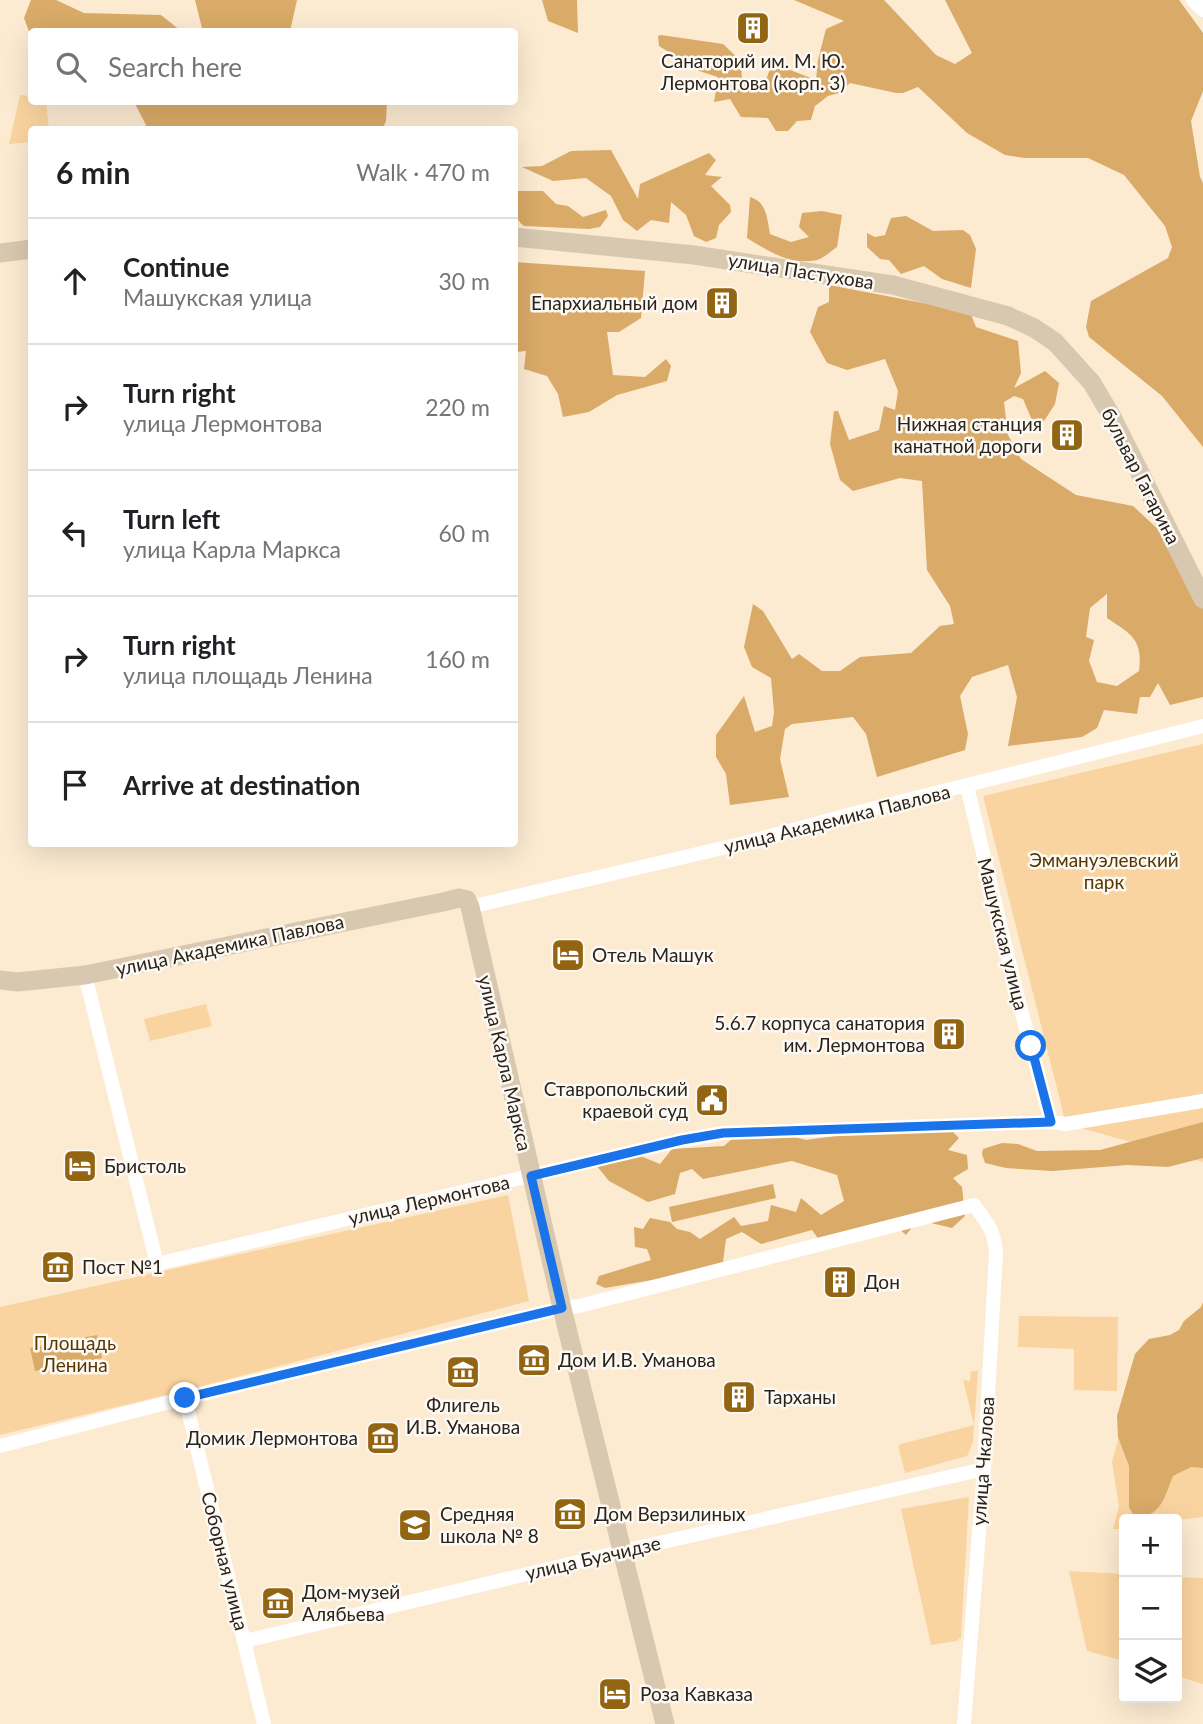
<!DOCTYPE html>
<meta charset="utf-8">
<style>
:root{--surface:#fff;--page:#f2f2f2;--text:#202124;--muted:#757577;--line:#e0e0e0}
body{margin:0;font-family:Lato,sans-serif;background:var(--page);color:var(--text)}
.controls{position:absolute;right:21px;bottom:21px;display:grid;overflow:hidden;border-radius:7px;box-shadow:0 7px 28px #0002}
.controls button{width:63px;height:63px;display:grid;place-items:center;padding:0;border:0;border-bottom:2px solid var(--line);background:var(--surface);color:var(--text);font:35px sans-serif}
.stop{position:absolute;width:21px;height:21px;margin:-16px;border:5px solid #1a73e8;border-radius:50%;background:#fff}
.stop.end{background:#1a73e8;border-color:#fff;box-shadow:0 2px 7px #0008}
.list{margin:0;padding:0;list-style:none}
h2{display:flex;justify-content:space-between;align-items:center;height:91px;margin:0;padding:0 28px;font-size:30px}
h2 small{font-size:23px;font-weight:400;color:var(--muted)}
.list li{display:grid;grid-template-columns:46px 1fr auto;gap:21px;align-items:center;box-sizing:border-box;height:126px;padding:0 28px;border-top:2px solid var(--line)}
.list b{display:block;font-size:26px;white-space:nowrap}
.list p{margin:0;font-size:23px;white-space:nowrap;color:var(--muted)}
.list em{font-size:23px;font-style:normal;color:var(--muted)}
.icon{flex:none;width:38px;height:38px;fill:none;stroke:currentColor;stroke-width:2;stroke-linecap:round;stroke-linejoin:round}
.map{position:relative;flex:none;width:1203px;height:1724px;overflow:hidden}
.search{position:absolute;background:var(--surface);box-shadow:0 7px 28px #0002;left:28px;top:28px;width:490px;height:77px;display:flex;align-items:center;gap:18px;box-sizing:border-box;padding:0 24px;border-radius:7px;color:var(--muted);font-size:26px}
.panel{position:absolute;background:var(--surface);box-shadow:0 7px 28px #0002;left:28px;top:126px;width:490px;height:721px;border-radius:7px}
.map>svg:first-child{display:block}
</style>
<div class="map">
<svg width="1203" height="1724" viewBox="0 0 1203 1724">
<rect width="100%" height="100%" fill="#fcead1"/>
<path fill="#fad4a0" d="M20 95 31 96 32 102H46L49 129 32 130 31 142 9 144Z
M1203 744V1162L1066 1124 983 796Z
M206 1004 212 1026 150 1041 144 1019Z
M508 1195 529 1301 183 1391 0 1435V1307Z
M1019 1316 1118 1317 1117 1391 1074 1390V1349L1018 1347Z
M1203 1321V1517L1177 1520 1124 1519V1529H1113L1119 1506 1112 1462 1141 1354Z
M971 1371H978L973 1442 967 1456 905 1473 898 1446 901 1444 974 1425 963 1380 970 1381Z
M969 1497 961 1637 957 1641 931 1645 901 1509Z
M1069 1571 1124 1574V1661L1087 1651Z
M1177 1577 1203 1578V1684L1177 1676Z"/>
<path fill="#d9aa68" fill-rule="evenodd" d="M31 0H56L84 13 161 15 181 31 32 32 31 37 24 18Z
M195 0H297L290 31 203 32Z
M542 0H577L578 33 548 21Z
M794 0H884L936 55 955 64 972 53 945 0H1179L1203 33V91L1191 121 1200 177 1203 183V447L1162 396 1089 337 1086 327 1091 301 1168 258 1172 247 1165 226 1124 175 1088 158H1025L1005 155 967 133 918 87 903 93H896L850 83 839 93 828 96 815 106 811 120 797 121 788 131H776L768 118 741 117 730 99 714 102 718 77 699 71 659 46 658 36 661 35 723 44 741 61 742 84 765 83 772 63 816 80 818 60 826 29 844 21Z
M134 102H387L386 121 382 130 145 129 146 125Z
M611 150 638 199 640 184 709 153 716 160 705 175 722 177 711 186 730 205 731 212 719 225 716 238 706 242 694 236 686 215 671 202 669 223 651 220 637 231 623 220 611 196 586 178 553 181 522 167 542 166 571 151Z
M514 191H543L556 204 568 206 583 217 606 210 608 216 600 227 589 229 524 226C512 217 514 204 514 191Z
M750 197C767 202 767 218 770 234L791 242 809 237 799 227 802 213 822 211 842 215 837 247C831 251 824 258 817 260 791 266 768 251 747 238Z
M906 216 933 231 963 230 970 235 976 249 971 288 942 279 924 266 901 274 889 260 880 259 867 247V233L875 237 885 235 891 218Z
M514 262 645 271 641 318 619 332H607L613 375 645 377 666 359 671 366 667 381 617 395 589 412 563 417 558 394 547 376 524 369 526 351 515 352Z
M829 285 970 312 976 327 1018 341 1021 373 1014 388 1045 371 1059 383 1055 404 1037 432 1023 399 1014 396 1004 402 1008 435 1021 459 1076 495 1133 506 1160 531 1203 604V697L1170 705 1158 683 1150 697H1140L1137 714 1104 710 1097 728 1082 737 1008 746 1017 697 1008 665 972 677 960 696 968 734 965 750 877 777 866 734 853 717 792 724 785 729 780 759 789 797 730 805 726 774 716 757V735L744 696 755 732 772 726 774 712 771 678 752 667 744 647 753 604 763 611 792 659 799 654 822 671H840L860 657 911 653 940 626 954 624 950 606 927 570 922 481 900 478 853 491 840 480 830 444 834 411H838L849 440 879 430 884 406 895 410 898 391 885 359 847 370 827 363 810 332 818 307 829 302ZM1107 594V618C1131 634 1143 639 1139 671L1117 686 1097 682 1089 661 1094 640 1086 637 1090 608Z
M1203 1122V1158L1168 1167 1127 1165 1053 1171 1006 1168 985 1163 982 1154 983 1149 1002 1143 1018 1144 1037 1151 1100 1150Z
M879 1130 952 1131 959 1138 948 1150 967 1155 968 1169 953 1178 962 1187 965 1216 952 1228 918 1220 906 1235 897 1227 822 1244 812 1230 761 1244 742 1232 726 1239 723 1262 705 1271 605 1288 596 1284 599 1276 651 1260 647 1249 635 1247 634 1227 643 1229 650 1218 670 1222 677 1229 690 1232 700 1239 734 1217 741 1226 768 1221 771 1205 796 1212 801 1198 821 1215 844 1201 837 1175 792 1161 703 1179 692 1169 680 1173 675 1194 648 1202 609 1181 596 1165 638 1155 660 1164 672 1149 724 1146 734 1137 783 1134 806 1140Z
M773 1184 776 1198 672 1222 669 1207Z
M1203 1302V1468L1191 1467 1173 1476C1165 1496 1160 1520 1134 1516L1129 1507V1466L1118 1437 1117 1416 1135 1354 1149 1339 1170 1335 1179 1330 1184 1321 1201 1307Z
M97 1335 102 1358 35 1371 30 1348Z"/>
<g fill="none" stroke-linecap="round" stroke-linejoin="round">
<path stroke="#fff" stroke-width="14" d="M1193 0 1203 10
M967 786 1017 995 1051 1122
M470 907 744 843 859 812 1203 726
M85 975 157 1264 682 1140 723 1133 1051 1122 1066 1124 1203 1101
M185 1398 264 1724
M0 1446 185 1398 562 1308 579 1306 974 1205C988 1224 993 1228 996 1252L984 1469 964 1724
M245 1641 637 1548 984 1469"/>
<path stroke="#d9c8b0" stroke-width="19" d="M514 237 694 255 893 285 1008 316 1034 328 1055 342 1092 383 1112 417 1203 599
M0 253 32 249
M0 980 18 982 85 975 443 902 459 898 467 900 470 907 562 1308 665 1724"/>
</g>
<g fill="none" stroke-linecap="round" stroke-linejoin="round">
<path stroke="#1a73e8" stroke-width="9" d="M185 1398 562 1308 531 1176 682 1140 723 1133 1051 1122 1031 1046"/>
</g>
<defs>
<g id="building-square" transform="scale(1.75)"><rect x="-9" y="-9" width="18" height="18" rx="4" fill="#936512" stroke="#fdf9f4"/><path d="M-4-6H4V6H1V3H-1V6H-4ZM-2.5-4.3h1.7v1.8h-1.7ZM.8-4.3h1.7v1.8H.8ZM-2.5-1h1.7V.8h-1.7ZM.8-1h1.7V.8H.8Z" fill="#fff"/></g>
<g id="hotel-square" transform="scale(1.75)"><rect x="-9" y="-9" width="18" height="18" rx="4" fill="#936512" stroke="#fdf9f4"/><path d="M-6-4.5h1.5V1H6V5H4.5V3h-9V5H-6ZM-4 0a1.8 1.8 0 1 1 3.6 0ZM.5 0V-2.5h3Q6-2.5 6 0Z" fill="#fff"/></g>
<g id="civic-square" transform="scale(1.75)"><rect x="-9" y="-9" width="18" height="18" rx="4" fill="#936512" stroke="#fdf9f4"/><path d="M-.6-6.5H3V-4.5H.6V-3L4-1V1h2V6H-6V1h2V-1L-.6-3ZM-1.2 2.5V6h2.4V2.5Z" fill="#fff"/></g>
<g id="museum-square" transform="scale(1.75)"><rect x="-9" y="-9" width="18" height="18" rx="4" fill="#936512" stroke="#fdf9f4"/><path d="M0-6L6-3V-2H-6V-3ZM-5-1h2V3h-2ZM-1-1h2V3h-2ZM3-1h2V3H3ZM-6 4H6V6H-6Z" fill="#fff"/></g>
<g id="school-square" transform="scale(1.75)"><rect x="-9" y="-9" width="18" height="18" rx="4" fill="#936512" stroke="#fdf9f4"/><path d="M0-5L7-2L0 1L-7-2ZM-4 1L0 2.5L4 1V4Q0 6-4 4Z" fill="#fff"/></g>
</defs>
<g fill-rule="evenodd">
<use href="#building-square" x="753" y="28"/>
<use href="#building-square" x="722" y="303"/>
<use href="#building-square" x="1067" y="435"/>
<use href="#hotel-square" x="568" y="955"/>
<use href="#building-square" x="949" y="1034"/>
<use href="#civic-square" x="712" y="1100"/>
<use href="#hotel-square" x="80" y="1166"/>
<use href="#museum-square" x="58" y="1267"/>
<use href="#building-square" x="840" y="1282"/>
<use href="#museum-square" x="534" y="1360"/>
<use href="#museum-square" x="463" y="1372"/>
<use href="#building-square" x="739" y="1397"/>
<use href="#museum-square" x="383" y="1438"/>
<use href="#museum-square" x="570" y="1514"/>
<use href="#school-square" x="415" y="1525"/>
<use href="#museum-square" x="278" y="1603"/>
<use href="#hotel-square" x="615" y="1694"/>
</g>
<g text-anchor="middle" stroke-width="5" stroke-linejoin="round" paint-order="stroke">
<g font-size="19" fill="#2a231a" stroke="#fdf9f4" text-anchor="start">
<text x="753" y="68" text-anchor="middle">Санаторий им. М. Ю.<tspan x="753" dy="22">Лермонтова (корп. 3)</tspan></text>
<text x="698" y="310" text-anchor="end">Епархиальный дом</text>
<text x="1042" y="431" text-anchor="end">Нижная станция<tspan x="1042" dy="22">канатной дороги</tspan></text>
<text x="592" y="962">Отель Машук</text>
<text x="925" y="1030" text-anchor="end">5.6.7 корпуса санатория<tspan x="925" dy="22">им. Лермонтова</tspan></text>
<text x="688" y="1096" text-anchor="end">Ставропольский<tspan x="688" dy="22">краевой суд</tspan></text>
<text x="104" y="1173">Бристоль</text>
<text x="82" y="1274">Пост №1</text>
<text x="864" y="1289">Дон</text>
<text x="558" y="1367">Дом И.В. Уманова</text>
<text x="764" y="1404">Тарханы</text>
<text x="463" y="1412" text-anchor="middle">Флигель<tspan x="463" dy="22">И.В. Уманова</tspan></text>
<text x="358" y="1445" text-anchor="end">Домик Лермонтова</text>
<text x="440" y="1521">Средняя<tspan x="440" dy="22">школа № 8</tspan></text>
<text x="594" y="1521">Дом Верзилиных</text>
<text x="302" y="1599">Дом-музей<tspan x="302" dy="22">Алябьева</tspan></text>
<text x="640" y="1701">Роза Кавказа</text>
</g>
<g font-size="19" fill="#2a231a" stroke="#fdf9f4">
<text transform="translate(801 271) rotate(9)" y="7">улица Пастухова</text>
<text transform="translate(1141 476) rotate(63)" y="7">бульвар Гагарина</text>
<text transform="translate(837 819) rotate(-14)" y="7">улица Академика Павлова</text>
<text transform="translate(1003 934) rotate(76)" y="7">Машукская улица</text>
<text transform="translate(230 945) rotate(-12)" y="7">улица Академика Павлова</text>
<text transform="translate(505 1063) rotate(77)" y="7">улица Карла Маркса</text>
<text transform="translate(429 1200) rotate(-13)" y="7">улица Лермонтова</text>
<text transform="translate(983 1461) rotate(-86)" y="7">улица Чкалова</text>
<text transform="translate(593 1558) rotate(-13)" y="7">улица Буачидзе</text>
<text transform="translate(225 1561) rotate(76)" y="7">Соборная улица</text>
</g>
<g font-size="19" fill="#563700" stroke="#fdf9f4">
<text x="1104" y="867">Эммануэлевский<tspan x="1104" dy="22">парк</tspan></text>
<text x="75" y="1350">Площадь<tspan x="75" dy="22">Ленина</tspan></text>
</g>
</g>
</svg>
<div class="controls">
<button>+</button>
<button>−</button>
<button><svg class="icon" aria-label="layers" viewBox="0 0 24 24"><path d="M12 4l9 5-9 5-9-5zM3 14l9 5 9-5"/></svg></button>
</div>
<div class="stop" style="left:1031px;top:1046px"></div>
<div class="stop end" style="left:185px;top:1398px"></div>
<div class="search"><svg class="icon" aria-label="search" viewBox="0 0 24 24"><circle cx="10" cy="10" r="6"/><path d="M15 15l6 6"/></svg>Search here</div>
<section class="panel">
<h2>6 min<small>Walk · 470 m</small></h2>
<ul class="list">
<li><svg class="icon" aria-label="ahead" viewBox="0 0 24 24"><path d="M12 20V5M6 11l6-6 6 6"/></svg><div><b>Continue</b><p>Машукская улица</p></div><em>30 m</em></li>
<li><svg class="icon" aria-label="right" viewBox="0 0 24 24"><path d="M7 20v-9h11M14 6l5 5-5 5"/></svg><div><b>Turn right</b><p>улица Лермонтова</p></div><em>220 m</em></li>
<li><svg class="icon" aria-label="left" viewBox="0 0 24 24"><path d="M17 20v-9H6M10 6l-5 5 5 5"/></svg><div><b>Turn left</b><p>улица Карла Маркса</p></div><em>60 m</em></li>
<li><svg class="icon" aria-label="right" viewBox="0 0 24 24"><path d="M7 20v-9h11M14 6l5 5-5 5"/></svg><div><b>Turn right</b><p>улица площадь Ленина</p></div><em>160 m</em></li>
<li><svg class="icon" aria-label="arrive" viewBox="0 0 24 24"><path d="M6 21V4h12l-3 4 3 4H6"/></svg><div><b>Arrive at destination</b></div></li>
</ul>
</section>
</div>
